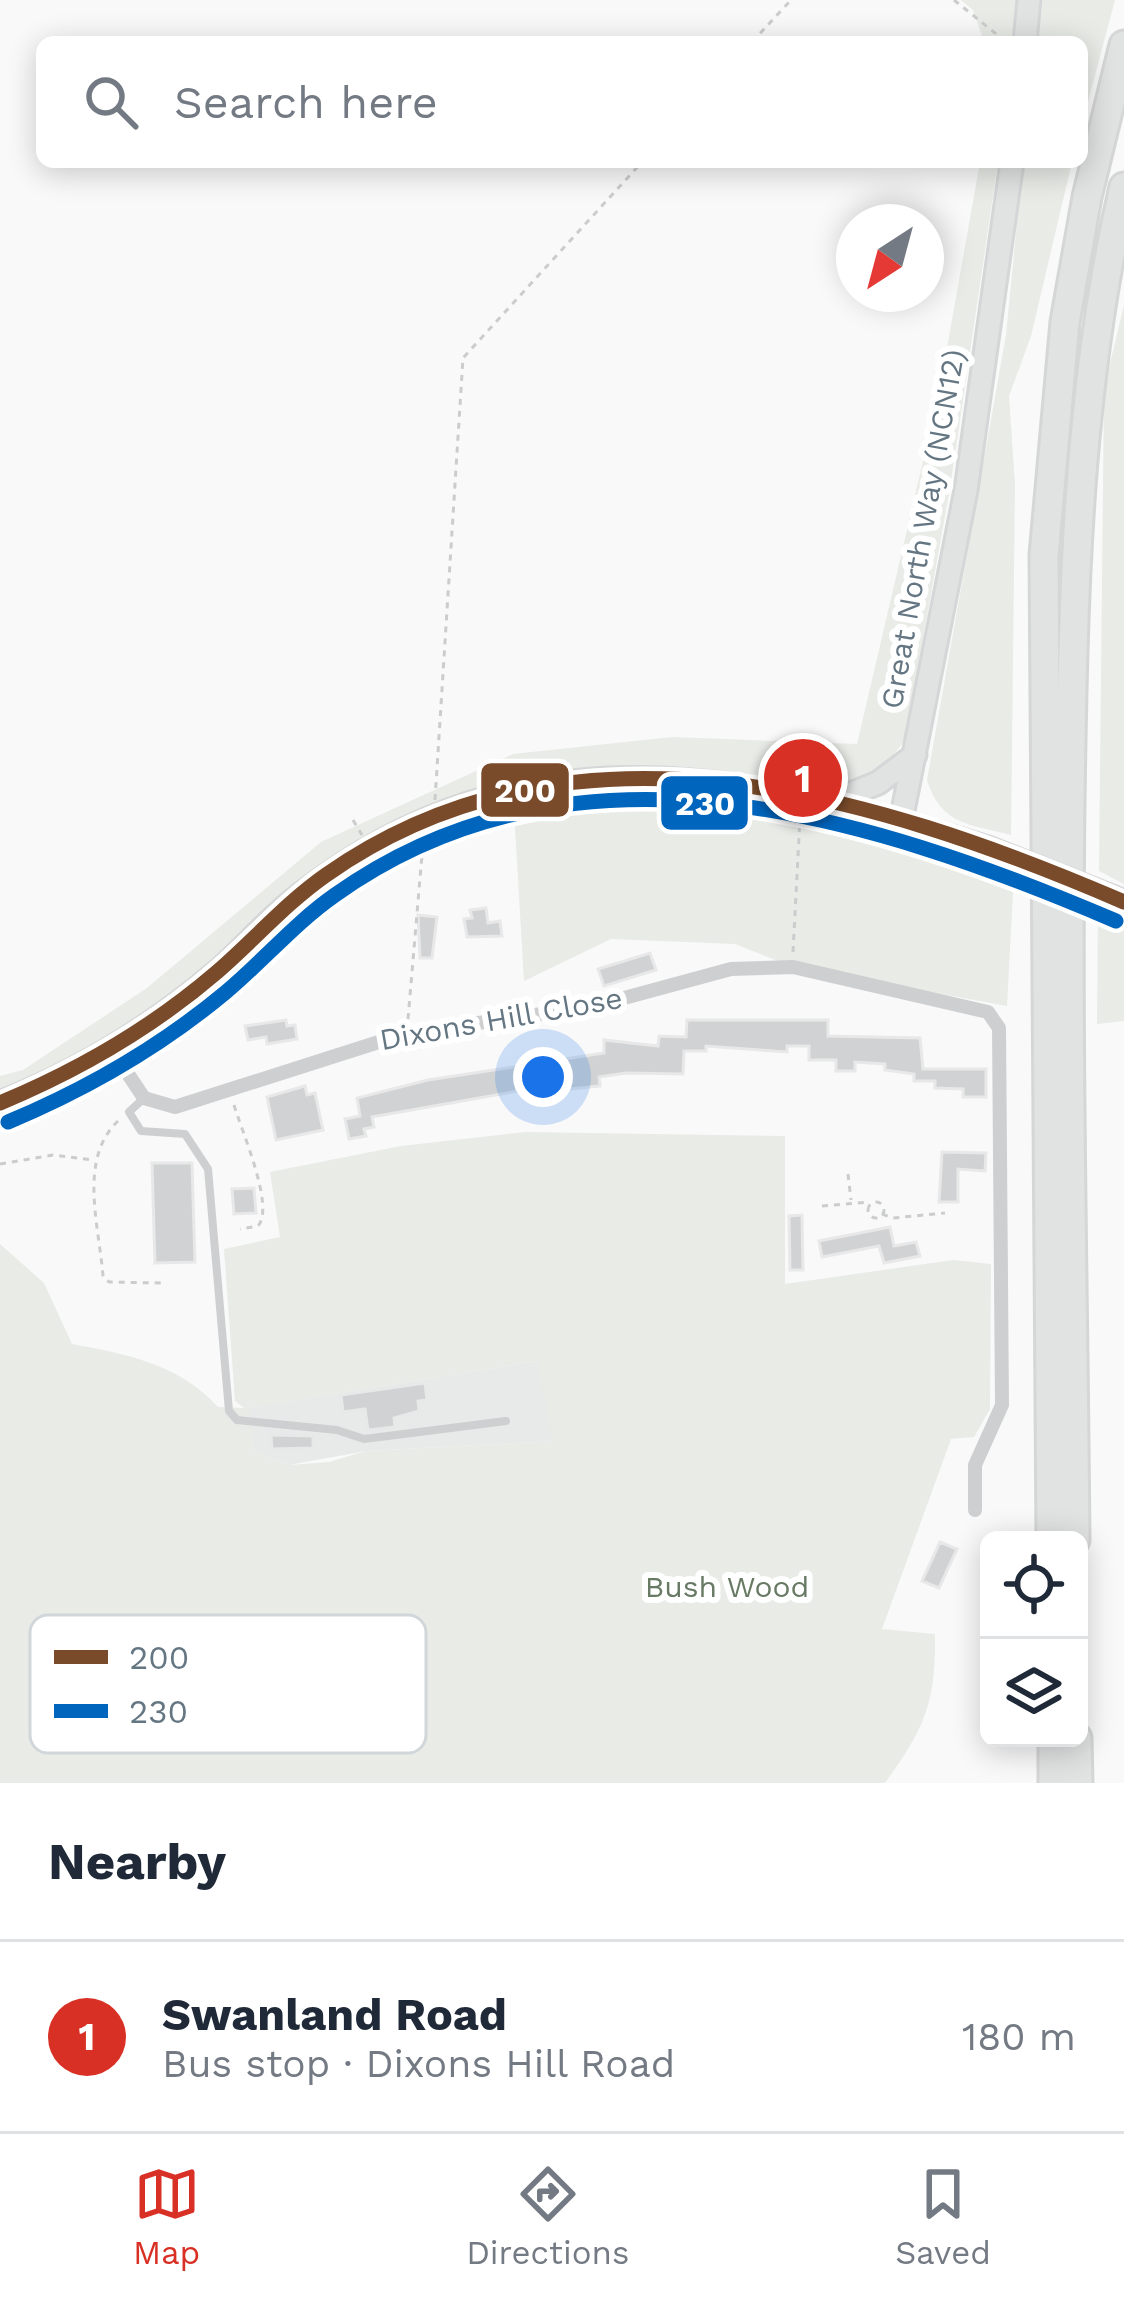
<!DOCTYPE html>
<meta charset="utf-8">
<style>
:root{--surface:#fff;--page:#f6f6f7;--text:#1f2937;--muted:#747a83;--line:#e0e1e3;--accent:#d93025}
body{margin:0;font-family:"Work Sans",sans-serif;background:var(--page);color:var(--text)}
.controls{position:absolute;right:36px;bottom:36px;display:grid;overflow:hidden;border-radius:18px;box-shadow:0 6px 30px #0003}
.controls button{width:108px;height:108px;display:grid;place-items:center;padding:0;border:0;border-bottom:3px solid var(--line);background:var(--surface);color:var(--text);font:60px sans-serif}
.compass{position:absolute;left:836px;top:204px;width:108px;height:108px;border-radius:50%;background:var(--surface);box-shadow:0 6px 30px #0003;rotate:216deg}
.you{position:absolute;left:543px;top:1077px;width:42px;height:42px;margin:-30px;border:9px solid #fff;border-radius:50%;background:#1a73e8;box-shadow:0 0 0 18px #1a73e833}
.badge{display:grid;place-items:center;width:78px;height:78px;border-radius:50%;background:var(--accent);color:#fff;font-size:39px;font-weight:700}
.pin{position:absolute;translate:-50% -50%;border:6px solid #fff;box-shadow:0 3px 12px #0006}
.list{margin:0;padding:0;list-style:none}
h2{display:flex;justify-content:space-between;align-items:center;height:156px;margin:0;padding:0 48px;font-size:51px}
h2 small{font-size:39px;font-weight:400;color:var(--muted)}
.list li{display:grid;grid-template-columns:78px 1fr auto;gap:36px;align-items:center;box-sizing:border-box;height:192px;padding:0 48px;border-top:3px solid var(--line)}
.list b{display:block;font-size:45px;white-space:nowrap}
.list p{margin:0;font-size:39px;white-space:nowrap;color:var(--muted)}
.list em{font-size:39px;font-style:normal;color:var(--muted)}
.icon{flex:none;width:66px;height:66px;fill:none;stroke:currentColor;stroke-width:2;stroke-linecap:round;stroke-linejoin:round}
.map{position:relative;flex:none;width:1124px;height:1783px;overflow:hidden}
.search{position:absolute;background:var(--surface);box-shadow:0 6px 30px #0003;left:36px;right:36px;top:36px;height:132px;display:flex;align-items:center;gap:30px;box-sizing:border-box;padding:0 42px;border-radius:18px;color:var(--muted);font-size:45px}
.sheet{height:348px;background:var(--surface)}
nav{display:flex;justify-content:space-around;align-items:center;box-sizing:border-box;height:168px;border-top:3px solid var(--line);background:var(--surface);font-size:33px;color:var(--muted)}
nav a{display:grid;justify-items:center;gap:6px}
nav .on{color:var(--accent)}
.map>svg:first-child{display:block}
</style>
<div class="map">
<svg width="1124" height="1783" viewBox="0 0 1124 1783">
<rect width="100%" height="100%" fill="#f9f9f9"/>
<path fill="#e8e9e9" d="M538 1361 554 1441 366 1451 289 1465 254 1451 248 1408Z"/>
<path fill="#e8ebe6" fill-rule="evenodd" d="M961 0H1023L1016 42H984L973 10Z
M1043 0H1115L1082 124V42H1038Z
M980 162H998L950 488 905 739C891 763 870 776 845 783 685 768 549 751 399 822L114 1041 0 1094V1076L23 1070 147 988 321 842 513 754 672 737 857 744 939 393Z
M1023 162H1072L1031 336 1009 396 1015 485 1011 835C969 824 941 825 927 780L1006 335Z
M1124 305V884L1099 871 1104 389Z
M610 797 740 807 1014 872 1007 1006 793 967 735 944 611 939 524 981 514 811Z
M1098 907 1124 920V1021L1097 1024Z
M525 1132 785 1136V1284L953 1260 991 1264 990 1409 974 1437 951 1439 882 1629 935 1634C936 1702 925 1728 885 1783H0V1244L44 1283 72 1344C127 1354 179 1364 218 1407L244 1408 235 1401 224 1249 280 1237 270 1172 401 1146ZM537 1361 553 1441 366 1451 329 1462 289 1465 254 1451 249 1408Z"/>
<path fill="#d0d2d3" stroke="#e8e8e8" stroke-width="3" d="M486 908 488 923 500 921 502 936 467 937 464 919 472 918 470 910Z
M418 915 437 917 432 958H420Z
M650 953 656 970 604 986 598 969Z
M286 1020 287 1026 295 1025 297 1039 267 1044 266 1037 248 1040 245 1026Z
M687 1020H828V1036L920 1038 923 1069H986V1097H963V1089L935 1088V1081H914V1074L885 1070V1064L855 1062V1071H836V1060H809V1046H787V1052L706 1046V1051H684L683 1074 626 1073 599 1077 600 1086 551 1091 549 1082 523 1086 524 1090 372 1117 374 1127 364 1129 366 1136 349 1139 345 1119 360 1116 357 1098 428 1080 604 1053V1040L658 1046 659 1036 686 1037Z
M305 1086 307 1095 315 1093 323 1130 276 1140 267 1097Z
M942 1152 986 1153 985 1171 958 1169V1202H939Z
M152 1163H192L195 1262 155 1263Z
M254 1188 256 1213 234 1214 232 1189Z
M802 1215 803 1270H790L789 1216Z
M890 1227 894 1246 916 1242 920 1256 884 1263 879 1246 822 1257 819 1241Z
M425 1383 427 1400 418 1401 419 1411 394 1418 395 1427 368 1430 365 1409 343 1412 341 1395Z
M271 1435 313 1436V1448L272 1449Z
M940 1542 957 1549 939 1588 922 1581Z"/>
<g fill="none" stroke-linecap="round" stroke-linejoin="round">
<g stroke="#d5d6d7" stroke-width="27">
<path id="secondary" d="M1025 42 1029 0
M828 803 878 783 915 755
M901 821 966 490 1012 162
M0 1103C81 1071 151 1028 217 972 247 946 272 915 304 892 522 725 744 771 988 848"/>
</g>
<g stroke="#d5d6d6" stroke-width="33">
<path id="highway" d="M1051 1540 1044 555 1065 322 1087 197 1124 45
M1075 1540C1073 1294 1067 1048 1070 803 1073 597 1077 389 1124 187
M1053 1738V1783
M1077 1738 1078 1783"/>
</g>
<path stroke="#cbcccd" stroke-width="3" stroke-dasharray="6 6" stroke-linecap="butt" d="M954 0 1005 41
M752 42 791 0
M435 800 463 358 642 162
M353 820 362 835
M793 952 800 818
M408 1019 423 843
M80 1087 109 1074
M234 1105C242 1132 275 1207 258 1226L240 1229
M118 1121C78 1159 99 1225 103 1276L109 1282 162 1283
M0 1164 53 1155 92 1160
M848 1174 851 1200
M868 1210a8 8 0 1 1 16 0a8 8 0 1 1-16 0Z
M822 1206 869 1202
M882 1214 893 1218 945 1213"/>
<path stroke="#cecfd0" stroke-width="8" d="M143 1099 129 1112 141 1131 185 1134 208 1169 229 1411 237 1420 337 1430 364 1439 506 1421"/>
<path stroke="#cecfd0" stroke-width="14" d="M112 1050 144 1098 175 1107 407 1033 591 1007 731 969 793 967 988 1012 999 1028 1002 1405 975 1465V1510"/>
<use href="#secondary" stroke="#e1e2e2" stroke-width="21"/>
<use href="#highway" stroke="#e1e2e2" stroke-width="27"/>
<g stroke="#d5d6d7" stroke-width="27" stroke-linecap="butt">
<path id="secondary-bridge" d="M988 848 1122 901"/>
</g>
<use href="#secondary-bridge" stroke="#e1e2e2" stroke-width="21"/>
<g stroke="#fff" stroke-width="24">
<path id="bus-1" d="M0 1103C79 1070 152 1028 217 972 254 940 286 903 326 875 572 702 871 793 1124 902"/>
</g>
<g stroke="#fff" stroke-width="24">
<path id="bus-2" d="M8 1122C87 1089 160 1047 226 992 264 960 295 923 335 895 576 723 868 815 1116 921"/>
</g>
<use href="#bus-1" stroke="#7a4b2a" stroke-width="15"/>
<use href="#bus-2" stroke="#0065bd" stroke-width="15"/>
</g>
<g text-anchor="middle" stroke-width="12" stroke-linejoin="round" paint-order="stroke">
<g font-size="30" fill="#657683" stroke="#fff">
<text transform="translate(923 529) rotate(-80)" y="10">Great North Way (NCN12)</text>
<text transform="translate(501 1019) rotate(-10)" y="10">Dixons Hill Close</text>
</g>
<g font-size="30" fill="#687a64" stroke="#fff">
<text x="727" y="1597">Bush Wood</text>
</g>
</g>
<rect x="30" y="1615" width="396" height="138" rx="18" fill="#fff" stroke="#d1d6da" stroke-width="3"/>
<rect x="54" y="1650" width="54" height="14" fill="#7a4b2a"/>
<rect x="54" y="1704" width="54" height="14" fill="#0065bd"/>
<g font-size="33" fill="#657683">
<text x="129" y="1669">200</text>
<text x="129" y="1723">230</text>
</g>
<g stroke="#fff" stroke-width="4.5">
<rect x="479" y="761" width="92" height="58" rx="12" fill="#7a4b2a"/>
<rect x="659" y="774" width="91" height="58" rx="12" fill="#0065bd"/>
</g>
<g font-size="33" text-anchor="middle" font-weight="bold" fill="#fff">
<text x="525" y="802">200</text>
<text x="705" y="815">230</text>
</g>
</svg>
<div class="controls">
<button><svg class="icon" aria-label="locate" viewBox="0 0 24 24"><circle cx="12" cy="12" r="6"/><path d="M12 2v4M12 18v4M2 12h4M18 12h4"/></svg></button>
<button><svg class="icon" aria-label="layers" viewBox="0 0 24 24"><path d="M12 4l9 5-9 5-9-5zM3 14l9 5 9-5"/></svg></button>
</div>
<svg class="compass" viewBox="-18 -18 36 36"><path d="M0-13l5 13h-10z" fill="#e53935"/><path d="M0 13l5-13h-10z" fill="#747a83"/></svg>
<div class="you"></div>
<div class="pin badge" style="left:803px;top:778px">1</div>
<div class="search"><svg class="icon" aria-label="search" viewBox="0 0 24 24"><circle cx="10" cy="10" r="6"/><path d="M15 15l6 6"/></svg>Search here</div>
</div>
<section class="sheet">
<h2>Nearby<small></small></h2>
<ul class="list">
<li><span class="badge">1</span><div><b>Swanland Road</b><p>Bus stop · Dixons Hill Road</p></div><em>180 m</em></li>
</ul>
</section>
<nav>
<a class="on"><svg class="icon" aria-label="map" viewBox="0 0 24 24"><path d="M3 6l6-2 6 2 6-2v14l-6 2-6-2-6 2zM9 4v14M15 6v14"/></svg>Map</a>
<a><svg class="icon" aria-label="directions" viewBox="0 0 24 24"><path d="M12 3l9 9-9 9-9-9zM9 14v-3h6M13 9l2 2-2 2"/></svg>Directions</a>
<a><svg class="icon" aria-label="saved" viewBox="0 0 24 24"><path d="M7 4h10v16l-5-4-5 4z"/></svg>Saved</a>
</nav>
